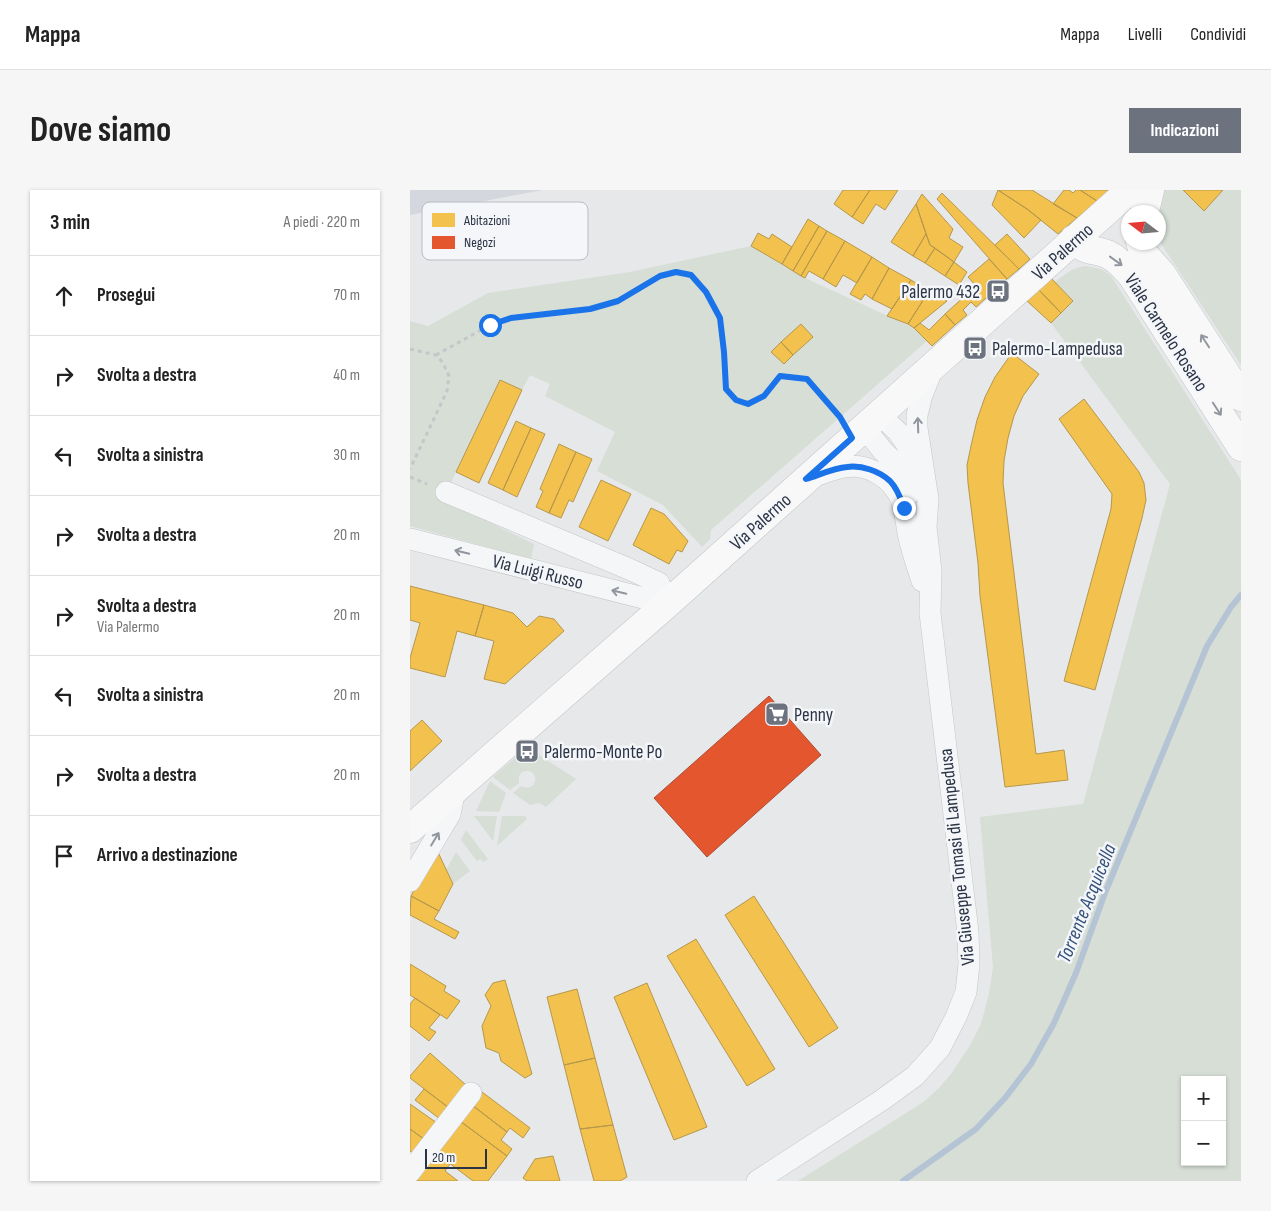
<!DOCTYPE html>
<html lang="it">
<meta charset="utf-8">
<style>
:root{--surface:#fff;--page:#f6f6f6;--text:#222;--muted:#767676;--line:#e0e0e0;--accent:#6c737f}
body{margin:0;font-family:"Sofia Sans Condensed",sans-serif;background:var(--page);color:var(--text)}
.controls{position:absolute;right:15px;bottom:15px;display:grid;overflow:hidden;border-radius:0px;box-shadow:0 1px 4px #0004}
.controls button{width:45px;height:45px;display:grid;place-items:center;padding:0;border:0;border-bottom:1px solid var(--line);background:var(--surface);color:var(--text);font:25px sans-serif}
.compass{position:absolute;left:711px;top:15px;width:45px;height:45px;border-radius:50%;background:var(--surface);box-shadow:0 1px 4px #0004;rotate:286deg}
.scale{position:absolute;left:15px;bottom:12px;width:62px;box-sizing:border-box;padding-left:5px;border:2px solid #2b3445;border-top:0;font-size:14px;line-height:18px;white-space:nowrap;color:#2b3445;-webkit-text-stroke:4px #f4f6f9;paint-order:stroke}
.stop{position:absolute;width:15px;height:15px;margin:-11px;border:4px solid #1a73e8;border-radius:50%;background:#fff}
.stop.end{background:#1a73e8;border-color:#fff;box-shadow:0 1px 5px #0008}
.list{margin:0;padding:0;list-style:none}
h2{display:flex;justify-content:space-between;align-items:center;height:65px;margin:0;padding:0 20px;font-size:21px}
h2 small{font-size:16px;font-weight:400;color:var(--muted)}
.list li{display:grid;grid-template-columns:32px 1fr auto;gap:15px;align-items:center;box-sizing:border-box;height:80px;padding:0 20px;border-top:1px solid var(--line)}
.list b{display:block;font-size:19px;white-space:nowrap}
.list p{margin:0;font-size:16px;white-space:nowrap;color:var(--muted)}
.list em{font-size:16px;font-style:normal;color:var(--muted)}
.icon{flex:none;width:28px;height:28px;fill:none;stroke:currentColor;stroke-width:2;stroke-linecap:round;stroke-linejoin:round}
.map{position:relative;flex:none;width:831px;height:991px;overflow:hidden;border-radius:0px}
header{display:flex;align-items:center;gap:30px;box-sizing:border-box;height:70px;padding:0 25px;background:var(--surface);border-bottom:1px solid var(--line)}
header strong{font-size:24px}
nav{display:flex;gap:28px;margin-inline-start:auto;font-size:18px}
.intro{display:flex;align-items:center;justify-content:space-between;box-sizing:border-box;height:120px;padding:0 30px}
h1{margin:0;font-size:35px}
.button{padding:12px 22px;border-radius:0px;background:var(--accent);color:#fff;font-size:18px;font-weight:700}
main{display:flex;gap:30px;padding:0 30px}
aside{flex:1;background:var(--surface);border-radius:0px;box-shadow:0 1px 4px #0004}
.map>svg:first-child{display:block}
</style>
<header>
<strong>Mappa</strong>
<nav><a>Mappa</a><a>Livelli</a><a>Condividi</a></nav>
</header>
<div class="intro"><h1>Dove siamo</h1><a class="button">Indicazioni</a></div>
<main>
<aside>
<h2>3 min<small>A piedi · 220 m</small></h2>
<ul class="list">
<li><svg class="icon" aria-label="ahead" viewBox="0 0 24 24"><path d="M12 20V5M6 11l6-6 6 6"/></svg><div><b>Prosegui</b></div><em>70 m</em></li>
<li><svg class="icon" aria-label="right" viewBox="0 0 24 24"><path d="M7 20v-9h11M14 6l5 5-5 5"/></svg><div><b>Svolta a destra</b></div><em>40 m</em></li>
<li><svg class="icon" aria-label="left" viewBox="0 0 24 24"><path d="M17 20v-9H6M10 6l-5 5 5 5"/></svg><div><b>Svolta a sinistra</b></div><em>30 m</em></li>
<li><svg class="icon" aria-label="right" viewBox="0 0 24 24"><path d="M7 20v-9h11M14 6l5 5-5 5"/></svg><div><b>Svolta a destra</b></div><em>20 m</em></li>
<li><svg class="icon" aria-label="right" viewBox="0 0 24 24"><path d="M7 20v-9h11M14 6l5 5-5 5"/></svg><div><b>Svolta a destra</b><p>Via Palermo</p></div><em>20 m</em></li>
<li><svg class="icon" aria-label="left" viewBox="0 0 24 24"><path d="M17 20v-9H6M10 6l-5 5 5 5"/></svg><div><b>Svolta a sinistra</b></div><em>20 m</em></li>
<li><svg class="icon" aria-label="right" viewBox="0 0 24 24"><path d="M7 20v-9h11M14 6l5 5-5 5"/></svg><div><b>Svolta a destra</b></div><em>20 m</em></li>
<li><svg class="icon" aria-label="arrive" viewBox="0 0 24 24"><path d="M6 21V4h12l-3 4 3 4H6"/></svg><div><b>Arrivo a destinazione</b></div></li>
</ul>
</aside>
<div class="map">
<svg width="831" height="991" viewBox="0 0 831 991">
<rect width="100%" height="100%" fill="#e6e8ea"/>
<path fill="#d4d7dd" d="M0 0H133L0 25Z"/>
<path fill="#d6ded6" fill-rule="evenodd" d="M753 0H773L794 21 813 0H831V175L750 52 748 22Z
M341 56 395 88 504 138 517 151 301 340 300 349 292 357 253 315 187 281 205 242 135 206 140 194 120 185 112 200 90 190 33 309 124 354 121 369 0 336V131L18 136 78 103 220 82Z
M675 76 691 79 701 86 831 290V991H388L512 913 528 899 541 884 559 857 571 834 579 804 583 777 570 627 673 614 760 294 641 133 663 111 645 92C655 84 662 78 675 76ZM775 890H812V972H775Z
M117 557 166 589 136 617 129 613 120 615 103 603 111 596C130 604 130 575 112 582L109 586V593L100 600 83 587Z
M80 591 96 603 89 622 66 621Z
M64 626H87L83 651Z
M92 626H115L117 629 87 656Z
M56 640 78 669 73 672 70 669 67 671 51 650Z
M46 662 60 681 43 694 36 680Z"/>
<path fill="#f2c14e" stroke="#b6974b" d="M433 0H460L442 27 424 14Z
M460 0H488L475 20 466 14 453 34 442 27Z
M588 0 617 19 631 30 614 48 582 15Z
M588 0H622L667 28 648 44 617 19Z
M654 0H659L663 3 666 0H670L687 11 667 28 643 14Z
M670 0H697L698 1 687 11Z
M773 0H813L794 21Z
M532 3 609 79 597 89 527 9Z
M512 4 543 39 539 48 553 57 544 72 520 55 506 14Z
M506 14 516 44 503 66 481 52Z
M398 29 409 36 383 81 372 74Z
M409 36 417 41 391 86 383 81Z
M417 41 435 51 413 89 399 81 395 88 391 86Z
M348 43 359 49 362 44 382 57 372 74 341 56Z
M516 44 520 55 525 58 515 73 503 66Z
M597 44 620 69 609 79 585 55Z
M435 51 462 67 447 93 433 85 426 97 413 89Z
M525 58 544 72 535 86 515 73Z
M462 67 479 78 462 109 455 104 451 110 440 104Z
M579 69 597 89 566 117 561 112 553 120 557 125 545 135 535 124 566 96 558 87Z
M544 72 557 82 549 95 535 86Z
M479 78 501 90 482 119 462 109Z
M641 88 663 111 651 123 629 100Z
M501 90 519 101 498 134 477 126Z
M629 100 651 123 641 133 617 111Z
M519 101 537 111 504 138 498 134Z
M535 124 545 135 522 156 504 138 510 133 519 140Z
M391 134 403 147 383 165 371 152Z
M371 152 383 165 374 174 361 162Z
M602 163 629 184 613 206 604 226 598 248 594 271 593 293 626 564 654 560 658 590 595 597 570 406 568 373 558 293 557 275 561 256 567 230 575 207 585 187Z
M90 190 112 200 69 293 46 282Z
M674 209 729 282 734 293 736 310 732 328 685 500 654 491 701 319 702 304 649 229Z
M106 231 121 238 93 300 78 293Z
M121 238 135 244 107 307 93 300Z
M149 254 166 262 139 323 126 317 133 301 130 299Z
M166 262 182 269 163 312 159 310 151 328 139 323Z
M191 290 221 304 198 351 169 337Z
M241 318 254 324 278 351 272 362 267 360 259 374 223 355Z
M0 396 74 415 65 446 47 441 35 487 0 478V468L10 433 0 430Z
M74 415 103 423 117 437 129 426 144 429 154 441 95 494 74 489 84 451 65 446Z
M12 530 32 551 0 581V541Z
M26 658 43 694 29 721 1 706Z
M1 706 29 721 24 729 49 742 45 749 0 725Z
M344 706 428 838 399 857 315 725Z
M286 749 365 879 337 896 257 766Z
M0 774 36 796 34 801 50 811 37 829 0 805Z
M95 790 122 884 115 888 91 871 89 863 76 858 72 836 81 816 75 805 83 793Z
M237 793 297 937 264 950 204 807Z
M167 799 185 868 154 875 137 807Z
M5 808 30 825 19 838 26 842 19 851 0 836V814Z
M20 863 56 895 39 918 0 888V886Z
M185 868 203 935 170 939 154 875Z
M14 899 39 918 30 929 5 910Z
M72 902 120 938 113 948 100 938 97 942 62 915Z
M0 914 27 933 14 949 0 939Z
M62 915 97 942 91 950 102 959 97 966 50 931Z
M50 931 97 966 78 991H63L26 963Z
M203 935 217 987 210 991H184L170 939Z
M0 939 14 949 3 963 0 961Z
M26 963 40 974 35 981 48 991H8L6 989Z
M143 966 150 991H117L113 988 125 969Z"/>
<path fill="#e4572e" stroke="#ac4c35" d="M359 506 411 565 297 667 244 608Z"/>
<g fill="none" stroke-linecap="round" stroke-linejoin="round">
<path stroke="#b4c4d5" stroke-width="6" d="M493 991 566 939 595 908 621 874 644 833 666 783 695 703 797 456 821 417 831 405"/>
<g stroke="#c4c6c8" stroke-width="22">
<path id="minor" d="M469 224 488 242 497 255 504 278
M457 235 461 246 472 260 484 272 497 297 499 304
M401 287C412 284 423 279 435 277 458 273 482 288 491 309 495 320 496 331 498 343 501 359 507 375 512 391
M36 302 219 379 249 393 257 414
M0 349 257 414
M0 691 40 624 45 600
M0 982 61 903
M347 991 472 910 505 886 530 858 546 827 556 802 559 774 558 742 520 423 521 381 516 337 518 309 507 238V225L512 205 523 178"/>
</g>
<g stroke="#c2c5c8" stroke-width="29">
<path id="major" d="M735 22 736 17 740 0
M664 49C676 63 682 58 697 64 708 69 714 77 722 86L831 257
M730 52 734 64 752 84 831 207
M0 639 257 414 720 0"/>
</g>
<path stroke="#c5c6ca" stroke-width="3" stroke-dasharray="4 4" stroke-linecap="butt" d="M0 159 26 165 33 173 39 186 37 201 0 279
M26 165 80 135 101 128 181 119 208 111 250 86 265 82 281 85 296 102 310 128 314 162 316 199 326 210 339 214 354 206 370 186 397 189 431 228
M0 287 17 294"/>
<use href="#minor" stroke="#f5f6f7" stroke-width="21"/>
<use href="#major" stroke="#f8f8f8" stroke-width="28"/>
</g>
<defs><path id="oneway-shaft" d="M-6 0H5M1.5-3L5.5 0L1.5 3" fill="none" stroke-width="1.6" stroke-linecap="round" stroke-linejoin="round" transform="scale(1.25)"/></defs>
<g stroke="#92969e">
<use href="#oneway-shaft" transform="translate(706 71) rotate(36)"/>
<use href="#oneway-shaft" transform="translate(795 151) rotate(-123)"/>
<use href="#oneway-shaft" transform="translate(807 219) rotate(57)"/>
</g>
<g stroke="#90959e">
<use href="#oneway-shaft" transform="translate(508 235) rotate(-92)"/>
<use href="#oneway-shaft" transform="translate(52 362) rotate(-166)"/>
<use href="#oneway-shaft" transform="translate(209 402) rotate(-166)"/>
<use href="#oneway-shaft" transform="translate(25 649) rotate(-59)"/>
</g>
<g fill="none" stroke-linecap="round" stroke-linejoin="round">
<path stroke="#1a73e8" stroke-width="6" d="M80 135 101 128 180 119 208 111 250 86 266 82 281 85 296 102 310 128 314 162 316 199 326 210 338 214 354 206 370 186 397 189 430 227 442 248 396 289C409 285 424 278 437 277 452 275 469 281 480 291 487 298 491 309 494 318"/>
</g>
<defs>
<g id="bus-square" transform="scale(1.25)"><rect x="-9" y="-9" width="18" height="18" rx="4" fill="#6c737f" stroke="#f4f6f9"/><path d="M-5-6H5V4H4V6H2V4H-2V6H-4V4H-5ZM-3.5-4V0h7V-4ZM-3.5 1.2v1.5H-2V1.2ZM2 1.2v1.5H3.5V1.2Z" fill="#fff"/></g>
<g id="supermarket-square" transform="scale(1.25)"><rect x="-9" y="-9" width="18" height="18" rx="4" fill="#6c737f" stroke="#f4f6f9"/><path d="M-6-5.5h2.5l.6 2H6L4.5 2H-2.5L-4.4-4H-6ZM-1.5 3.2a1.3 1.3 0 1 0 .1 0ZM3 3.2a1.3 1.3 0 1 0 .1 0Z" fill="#fff"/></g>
</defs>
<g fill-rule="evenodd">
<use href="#bus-square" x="588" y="101"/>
<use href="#bus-square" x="565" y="158"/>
<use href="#supermarket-square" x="367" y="524"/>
<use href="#bus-square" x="117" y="561"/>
</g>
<g text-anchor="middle" stroke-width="5" stroke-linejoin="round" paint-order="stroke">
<g font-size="19" fill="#2b3445" stroke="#f4f6f9">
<text transform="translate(652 61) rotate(-42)" y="7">Via Palermo</text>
<text transform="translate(757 142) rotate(57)" y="7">Viale Carmelo Rosano</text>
<text transform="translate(350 331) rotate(-42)" y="7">Via Palermo</text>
<text transform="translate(128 381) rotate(14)" y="7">Via Luigi Russo</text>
<text transform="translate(546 667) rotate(-96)" y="7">Via Giuseppe Tomasi di Lampedusa</text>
</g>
<g font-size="19" fill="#2b3445" stroke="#f4f6f9" text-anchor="start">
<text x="570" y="108" text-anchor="end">Palermo 432</text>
<text x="582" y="165">Palermo-Lampedusa</text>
<text x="384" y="531">Penny</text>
<text x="134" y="568">Palermo-Monte Po</text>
</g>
<g font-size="20" font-style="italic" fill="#34527a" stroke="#f4f6f9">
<text transform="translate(676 713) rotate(-68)" y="7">Torrente Acquicella</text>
</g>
</g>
<rect x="12" y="12" width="166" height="58" rx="8" fill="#f4f6f9" stroke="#b8bcc3" stroke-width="1"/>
<rect x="22" y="23" width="23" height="14" fill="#f2c14e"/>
<rect x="22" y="46" width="23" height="13" fill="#e4572e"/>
<g font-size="14" fill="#2b3445">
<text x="54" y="35">Abitazioni</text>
<text x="54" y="57">Negozi</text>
</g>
</svg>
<div class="controls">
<button>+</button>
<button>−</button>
</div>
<svg class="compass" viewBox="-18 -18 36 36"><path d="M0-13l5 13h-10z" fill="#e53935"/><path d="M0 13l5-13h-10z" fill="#767676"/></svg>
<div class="scale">20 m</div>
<div class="stop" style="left:80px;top:135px"></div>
<div class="stop end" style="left:494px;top:318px"></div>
</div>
</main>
